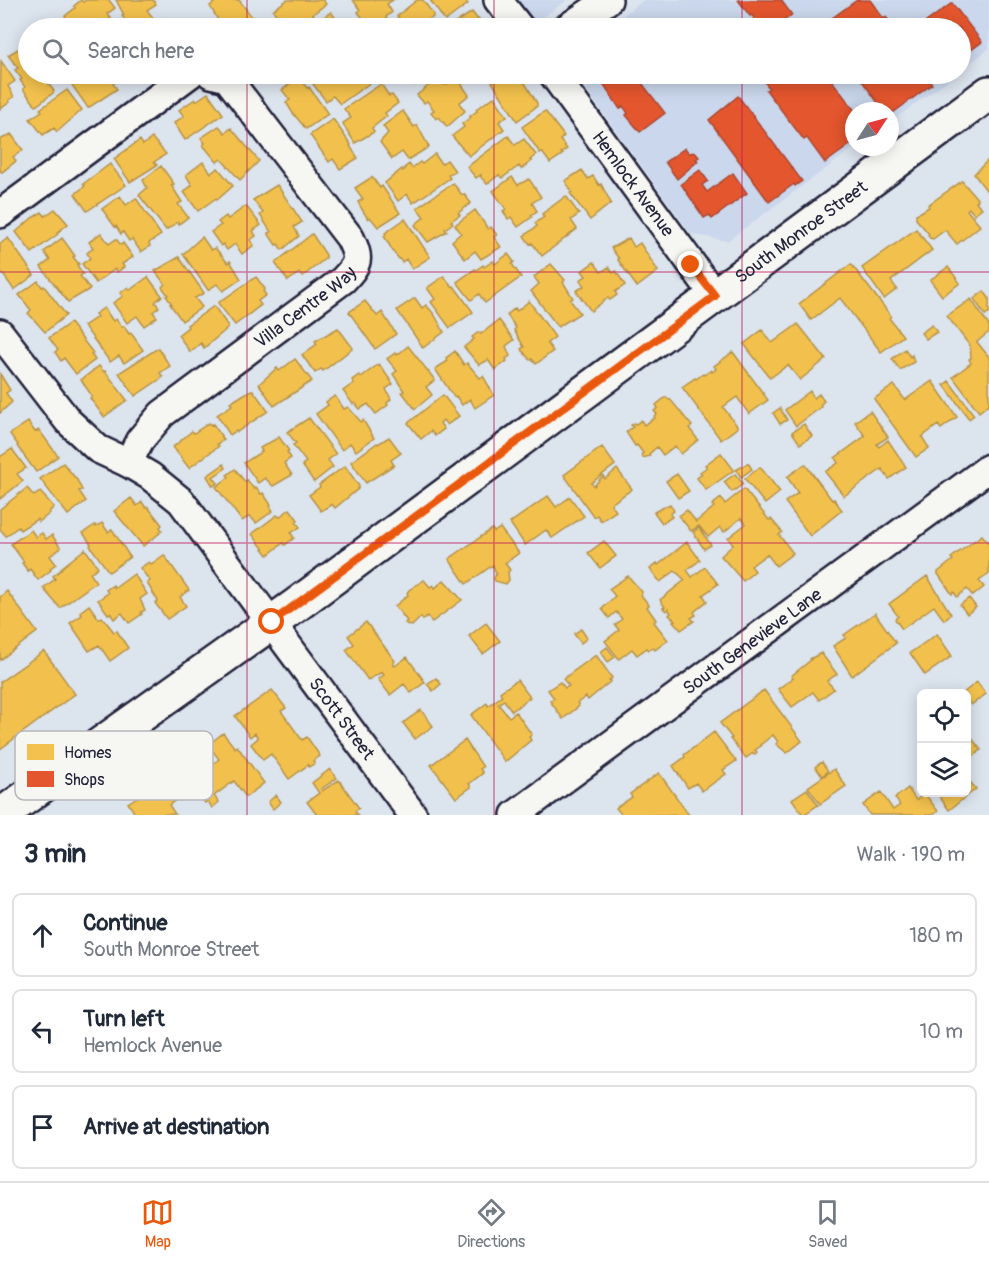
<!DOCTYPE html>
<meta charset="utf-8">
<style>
:root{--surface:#fff;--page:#f2f2f3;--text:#1f2937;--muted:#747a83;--line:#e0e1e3;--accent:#ea580c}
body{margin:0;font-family:Pangolin,sans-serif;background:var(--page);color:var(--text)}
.controls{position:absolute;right:18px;bottom:18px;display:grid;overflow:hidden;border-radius:9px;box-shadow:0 3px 15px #0003}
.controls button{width:54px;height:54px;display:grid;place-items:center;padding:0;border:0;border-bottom:2px solid var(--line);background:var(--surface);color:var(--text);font:30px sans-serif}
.compass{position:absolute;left:845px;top:102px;width:54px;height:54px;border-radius:50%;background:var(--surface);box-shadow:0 3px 15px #0003;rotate:54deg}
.stop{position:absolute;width:18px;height:18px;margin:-14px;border:4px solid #ea580c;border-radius:50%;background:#fff}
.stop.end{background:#ea580c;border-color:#fff;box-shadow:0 2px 6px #0008}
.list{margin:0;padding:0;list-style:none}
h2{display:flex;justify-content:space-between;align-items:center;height:78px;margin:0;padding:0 24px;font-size:26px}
h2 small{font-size:20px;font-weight:400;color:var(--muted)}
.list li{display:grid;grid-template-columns:39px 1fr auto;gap:18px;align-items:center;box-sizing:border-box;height:84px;margin:0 12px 12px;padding:0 12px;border:2px solid var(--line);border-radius:9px}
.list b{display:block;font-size:22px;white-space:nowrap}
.list p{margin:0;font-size:20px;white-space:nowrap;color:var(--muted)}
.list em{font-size:20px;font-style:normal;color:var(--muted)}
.icon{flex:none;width:33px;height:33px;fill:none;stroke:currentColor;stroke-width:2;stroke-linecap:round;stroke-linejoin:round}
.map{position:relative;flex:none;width:989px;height:815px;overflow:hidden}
.search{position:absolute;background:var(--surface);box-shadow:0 3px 15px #0003;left:18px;right:18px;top:18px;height:66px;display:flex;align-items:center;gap:15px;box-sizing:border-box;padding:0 21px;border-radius:33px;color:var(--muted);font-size:22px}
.sheet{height:366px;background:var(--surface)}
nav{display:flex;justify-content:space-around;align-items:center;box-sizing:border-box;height:84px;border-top:2px solid var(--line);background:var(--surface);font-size:16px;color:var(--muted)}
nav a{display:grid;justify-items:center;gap:3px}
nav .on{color:var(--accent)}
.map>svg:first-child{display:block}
</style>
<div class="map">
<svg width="989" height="815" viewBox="0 0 989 815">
<rect width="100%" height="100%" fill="#dce4ee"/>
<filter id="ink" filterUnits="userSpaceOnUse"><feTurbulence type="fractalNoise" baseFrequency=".0167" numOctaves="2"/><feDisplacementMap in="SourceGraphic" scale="12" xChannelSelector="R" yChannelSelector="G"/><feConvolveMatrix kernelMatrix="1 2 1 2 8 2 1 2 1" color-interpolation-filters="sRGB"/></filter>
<g filter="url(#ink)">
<path fill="#cad7ec" d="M516 0H567L532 25Z
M644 0H989V49L961 70 960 28H606Z
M583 74H956L890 122V111H854L855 147 727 241 691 234 585 88Z"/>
<path fill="#f2c14e" stroke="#b49148" stroke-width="1.5" d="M81 0 83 2 86 0H109L115 8 107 14 111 18 108 20 113 26 109 28H78L77 27 75 28 65 16 75 8 74 6Z
M116 0H153L156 4 147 10 154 19 142 28H131L122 16 124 15Z
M211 0H239L252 17 235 28H226L221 21 219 22 210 6 214 3Z
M287 0H323L326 4 313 14 314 17 306 23 307 24 303 28H272L271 24 279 19 273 10Z
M353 0H393L387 4 392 12 386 17 387 19 374 28 366 19 364 20 358 12 360 10Z
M417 0H423L433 14V17L426 22 431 28H389L392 27 390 24 399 18 397 16Z
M430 0H464L468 4 445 21Z
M331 12 343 28H312L311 26Z
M472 12 478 20 479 19 485 28H450L449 27Z
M165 18 173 28H151Z
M28 43V74H55L57 76 48 83 54 91 53 93 36 106 23 89 25 87 20 80 22 79 15 70 18 68 8 55Z
M1 61 15 81 8 86 14 97 9 100 10 102 0 109Z
M88 74H120L122 77 113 84 117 89 88 108 72 85Z
M324 74H373L377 78 340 104 333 96 326 101 313 84Z
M409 74H435L429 78 428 75 414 85 408 76Z
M506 74H512L517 81 522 78 537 103V106L517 121 492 82Z
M299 77 307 88 309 87 328 114 306 129 292 112 286 102 290 100 282 90Z
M439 77 445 85 458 79 469 95 459 103 465 111 447 127 439 117 436 119 431 112 434 110 427 101 424 103 417 95Z
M381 84 389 96 392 95 398 103 385 113 387 116 372 128 374 132 355 143 344 126 343 123 351 118 344 109Z
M67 90 82 110 57 132 54 128 43 135 30 119 42 111 40 109Z
M208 93 223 114 185 140 174 123 184 116 179 110 195 99 196 101Z
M494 97 507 116 499 122 504 129 469 156 452 136 464 127 462 124 471 117 470 116 477 111 476 109Z
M403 111 414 127 417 125 429 147 408 160 402 152 392 159 380 142 388 133 383 126Z
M545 111 564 136 560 140 567 149 561 153 563 154 550 163 542 152 540 153 522 127Z
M333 119 351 145 350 146 358 158 340 169 333 159 329 162 310 135Z
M219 126 225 133 231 128 259 161 240 180 221 159 217 162 203 145 205 143 201 138Z
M11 134 23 150 13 157 16 161 2 172 0 171V140Z
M508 136 515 145 524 139 536 155 530 160 532 161 521 169 519 166 502 178 499 175 487 184 480 176 482 174 476 178 467 167Z
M152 138 166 154 154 162 157 165 130 182 114 159 140 140 143 145Z
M435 154 441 164 447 160 455 171 448 175 450 178 413 203 407 194 398 201 385 183 402 169 403 171 405 169 404 168 409 164 412 168 420 162 422 164Z
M989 159V194L974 174Z
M203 162 211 173 218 168 233 186 217 200 216 198 198 211 184 192 192 185 186 175Z
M110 164 126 185 87 211 75 194 85 186 83 184Z
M161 166 174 184 171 185 182 202 178 204 188 217 179 224 178 222 166 230 139 195 147 188 143 180Z
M582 170 588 179 593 176 599 185 601 184 611 203 590 220 570 193 572 192 565 181Z
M372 177 380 188 382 186 400 213 378 227 370 217 368 219 363 211 358 202 363 199 355 188Z
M512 177 518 185 529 179 541 197 532 203 537 211 531 215 532 217 518 227 511 217 508 219 503 211 506 209 493 191Z
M962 181 978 200 976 202 982 208 974 214 969 208 967 210 980 226 957 244 945 230 933 239 930 238 928 235 929 234 916 219V214L921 212 929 207 928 205Z
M453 183 462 195 464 194 471 203 458 213 460 215 451 221 453 223 445 229 447 231 428 242 415 225 424 217 417 208Z
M277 185 302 222 294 227 299 236 282 250 278 244 276 245 268 233 271 232 260 215 263 213 253 200Z
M120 196 126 205 136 198 161 235 149 243 150 246 141 252 132 239 129 241 123 232 121 234 116 226 115 227 102 209Z
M566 196 579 214 571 220 577 229 542 256 532 243 530 244 524 236 537 226 535 223 544 217 542 214Z
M246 206 261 225 253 231 256 236 250 240 254 245 242 254 235 244 227 250 223 244 221 246 211 232 221 225 218 222 226 216 228 219Z
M55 209 68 224 57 233 58 234 32 253 16 232 32 218 42 212 45 216Z
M475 210 488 229 491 227 497 235 494 237 501 247 481 259 475 251 465 259 452 241 461 233 455 225Z
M405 219 430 257 412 269 406 259 402 262 394 253 384 236 386 235 385 233Z
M916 229 932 250 891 281 897 289 884 299 862 268Z
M101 233 109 244 116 239 121 245 123 243 133 257 122 264 124 267 117 272 115 269 96 283 82 264 90 258 87 253 93 248 89 242Z
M312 234 326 255V258L302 277 299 273 288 281 275 263Z
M202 237 211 250 215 248 228 263 230 261 241 279 223 291 217 284 208 290 183 254Z
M8 238 34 275 14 290 0 270V244Z
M62 238 75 256 73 257 79 264 77 265 83 274 80 276 90 289 68 302 41 267 50 260 44 252Z
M629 238 634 247 640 243 658 271 637 287 618 260 619 259 611 248Z
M508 254 514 262 512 264 521 277 485 303 479 294 471 300 457 282 475 269 476 270 483 265 484 267 493 261 495 264Z
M179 257 204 293 195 298 202 307 182 321 170 304H172L166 296 168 295 162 287 165 284 155 271Z
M594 262 601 272 609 267 613 273 616 271 625 285 615 292 617 295 610 300 608 298 591 311 576 291 584 286 580 280 586 276 582 271Z
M551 264 565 280 563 282 573 298 570 300 580 313 558 327 531 291 539 284 534 277Z
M851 264 891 316 889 318 903 336 881 352 840 298 811 320 799 304Z
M948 267 960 283 942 296 930 280Z
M444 276 452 287 454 286 473 312 450 328 431 302 435 299 427 288Z
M148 277 162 296 155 302 159 307 153 312 157 317 144 326 137 316 127 323 113 303 123 296 120 293 128 287 130 290Z
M256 277 265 289 263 291 266 295 258 301 261 305 235 325 218 303Z
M38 281 42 287 44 286 66 315 45 332 28 313 31 310 19 295Z
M984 291 989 298V313L985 315 974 299Z
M415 298 422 308 426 305 434 314 444 332 423 348 397 310Z
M971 299 989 326V332L977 342 989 357V404L979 412 953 377 971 363 969 359 971 358 970 346 947 316Z
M365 301 377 316 382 312 396 334 375 349 349 312Z
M529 301 555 337 547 343 553 351 536 364 532 359 530 360 521 349 524 347 514 330 516 328 507 315 515 308 517 311Z
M214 306 228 326V328L204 348 201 343 190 352 178 335 188 327 187 325Z
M104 308 113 321 116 319 122 327 124 326 129 334 131 333 143 350 124 363 119 356 110 362 84 326 97 317 95 314Z
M499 320 514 340 506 346 510 356 506 359 507 361 495 370 488 360 479 365 464 347 474 339 472 337 479 332 481 334Z
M70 323 93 353 91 354 95 360 76 374 64 358 61 361 55 352 58 350 49 338Z
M798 324 826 359 800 380 788 365 770 378 744 344 762 330 772 343Z
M932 325 937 332 926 339 921 333Z
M338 328 353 348 323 371 321 369 315 373 302 355 317 344 315 341Z
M408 346 435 380 426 387 432 395 415 409 402 392 404 391 393 374 397 371 387 359 395 353 397 355Z
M158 348 170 366 160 373 163 377 135 396 119 373Z
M905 349 910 357 912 355 914 362 900 370 892 359Z
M455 351 464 365 467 363 480 378 483 376 494 395 475 408 470 399 462 405 456 396 454 397 435 369 448 361 446 358Z
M733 352 768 400 749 414 737 397 723 407 738 427 721 440 682 387 695 378 696 379 703 374 704 375 711 370 712 372 716 369 714 366Z
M295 359 312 381 274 406 259 384 277 368 279 371Z
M379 364 393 384 386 389 391 399 387 403 388 405 376 414 368 404 360 409 355 403 353 404 343 391 354 383 352 380 359 375 361 377Z
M99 366 104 372 105 371 127 400 104 417 90 398 92 396 81 380Z
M0 374 10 390 6 393 12 402 0 413Z
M932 381 957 417 941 429 938 425 922 437 929 448 916 457 874 399 894 385 905 400Z
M949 381 974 415 969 419 944 385Z
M251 390H253L268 411 237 432 236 431 230 435 217 415 232 405 230 403Z
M810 391 814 398 819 394 824 401 820 405 821 407 796 426 785 410Z
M443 395 459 416 447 425 443 420 440 423 444 429 435 436 431 431 421 439 408 423Z
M335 396 344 409 348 407 361 422 363 420 374 438 356 451 350 443 342 450 316 414 328 405 326 402Z
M666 397 669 400 670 399 692 426 689 428 698 440 681 454 675 446 663 455 657 447 649 454 650 456 643 458 641 455 643 453 637 445 635 446 626 432 633 427 631 425 634 423 636 424 641 420 644 425 655 418 654 416 657 414 654 411 658 408 656 405Z
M780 408 787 420 780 424 773 413Z
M870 411 888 437 877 444 879 447 888 440 906 467 889 479 882 469 844 496 825 472 838 463 835 458 865 436 855 422Z
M309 418 336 454 328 460 333 467 314 482 302 465 306 462 293 445 296 443 287 432Z
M28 422 35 432 39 430 58 456 36 472 17 446 18 445 10 434Z
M209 423 211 425 213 424 224 440 217 444 219 446 189 468 173 447 192 431 194 433Z
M804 424 812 436 800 444 792 432Z
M279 437 289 451 287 452 291 458 284 463 292 475 273 486 265 478 258 483 244 463 262 451 260 448Z
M389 437 401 453 391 460 394 465 366 483 351 462 377 443 378 444Z
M602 447 615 465 591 483 594 486 603 476 605 479 617 469 632 489 611 504 616 511 601 521 597 515 594 517 564 475Z
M12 449 26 468 17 474 23 481 0 499V457Z
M721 453 734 470 706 490 697 478 702 474 700 472 707 467 705 465Z
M63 463 77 480 82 490 79 491 86 501 68 515 40 479Z
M748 463 752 469 741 477 736 470Z
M224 464 226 468 213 477 218 483 213 486 207 476Z
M805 464 832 500 834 499 842 510 810 536 785 502 798 493 787 477Z
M345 466 359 486 358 489 335 508 332 504 321 511 309 495 320 487 319 485Z
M760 467 780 492 765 504 745 479Z
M235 469 245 482 247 480 254 489 256 487 261 494 263 493 271 505 270 506 273 511 256 523 250 516 242 521 216 487 229 477 227 475Z
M677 474 689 491 678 498 666 481Z
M735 474 743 484 732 492 724 482Z
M27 488 34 496 40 492 54 507 49 512 50 513 39 522 37 519 20 530 18 527 6 536 0 529V509Z
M744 489 769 520 771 519 782 532 779 535 793 553 776 566 767 554 751 566 755 571 743 581 721 556 733 545 728 538 746 524 741 518 724 532 720 527 708 537 699 526 691 531 679 516 687 510 696 522 714 507 712 505 721 498 725 504Z
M548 496 556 507 570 497 584 516 552 538 546 530 525 545 510 523Z
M131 498 137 506 142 502 146 508 148 507 162 525 160 527 162 530 159 532 160 533 143 546 114 511Z
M670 504 674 511 670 514 672 517 662 523 654 512Z
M290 509 298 520 296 522 300 527 291 533 294 538 285 545 283 543 268 555 252 534 277 515 279 517Z
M102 523 108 532 112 529 130 557 109 572 90 546 91 544 83 533 95 525 96 527Z
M500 528 519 553 505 563 510 570 508 572 509 580 506 584 495 581 494 578 496 574 493 565 466 584 449 559 492 529 494 532Z
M699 528 711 545 704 549 693 532Z
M31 530 36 537 42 533 46 539 52 535 61 548 50 556 56 564 50 568 51 570 38 580 30 569 28 571 22 563 24 562 11 544Z
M982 535 989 544V574L979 581 984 587 973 596 967 589 957 597 954 592 952 594 938 574V572L953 560 951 558Z
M604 541 616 556 600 568 588 553Z
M687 542 700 560 687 570 692 577 705 567 718 584 703 595 707 601 694 612 696 615 691 618 694 621 681 630 673 621 675 620 669 615 671 613 668 609 666 611 663 608 665 607 660 600 685 580 675 571 660 582 650 569 657 563 658 565Z
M85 549 98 567 90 573 96 582 60 608 43 588 55 579 53 576 62 569 61 568Z
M164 555 189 590 180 597 186 606 167 619 155 603 158 601 147 583 150 581 140 568 149 562 151 564Z
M134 574 147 594 140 599 145 610 141 612 142 614 129 623 122 613 114 619 110 613 108 614 98 600 108 593 106 590 113 585 115 588Z
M628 576 642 592 641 595 649 605 647 607 656 620 654 622 668 640 655 650 653 647 649 650 647 648 637 655 632 649 619 659 605 641 619 630 615 625 622 619 616 612 609 618 602 609 615 596 609 589Z
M927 576 951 614 944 620 934 606 902 629 895 619 898 616 889 604Z
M424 580 430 587 433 585 435 588 444 580 462 600 432 622 427 616 423 620 421 617 412 626 408 625 405 623 407 621 395 606 408 595 407 593 409 590Z
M7 591 37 632 0 660V597Z
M969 598 976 607 967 614 960 605Z
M89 605 99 619 102 617 114 632 117 631 128 648 110 661 99 645 89 651 70 623 82 615 80 612Z
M875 613 896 643 852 676 833 646 846 638 844 635 858 625Z
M366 622 395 661 393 663 395 666 407 657 425 682 411 693 404 684 390 695 378 679 384 675 382 672 368 680 346 650 354 644 348 636Z
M486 623 500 641 483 654 469 636Z
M581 629 587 638 581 643 574 634Z
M937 634 952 656 925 675 910 653Z
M607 647 615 657 608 662 601 652Z
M44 651 75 694 0 749V682Z
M821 653 837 674 827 681 834 689 819 700 813 692 792 707 778 689 793 678 791 676 811 660 810 659Z
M596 655 612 678 609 680 611 681 588 700 586 697 577 703 579 706 563 719 550 701 554 698 548 690 560 682 565 688 569 686 563 679Z
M436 678 441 684 433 691 427 684Z
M517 680 530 697 512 711 504 700 498 704 509 717 516 712 532 735 529 737 531 740 505 762 471 715 487 703 488 706 502 696 500 692Z
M977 682 986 694 971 705 966 699V694H962Z
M272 690 286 708 281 711 302 740 307 737 320 756 313 761 315 763 309 767 308 765 289 779 271 754 263 760 251 744 258 738 255 733 250 737 235 716Z
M764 690 802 741 787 753 776 744 778 742 773 735 760 745 761 746 755 750 757 752 754 755 753 753 746 758 730 739 732 738 720 723Z
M421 710 433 726 415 739 403 723Z
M714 732 736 761 723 770 726 774 702 791 696 783 688 788 673 766 685 757 684 755Z
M223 733 235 748 237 746 264 783 246 797 234 781 214 796 219 802 212 808 208 801 205 803 174 764 196 747 210 766 219 759 208 745Z
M970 736 981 750 966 763V739Z
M465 740 483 767 480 769 483 773 469 784 471 787 456 798 431 765Z
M822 762 828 771 822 776 815 767Z
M165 768 183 795 169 805 175 814 136 815 128 803 143 793 138 786Z
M330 769 337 778 321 789 322 791 339 780 359 808 355 811 358 815H317L307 802 319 793 312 783Z
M834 769 846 786 820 804 808 787Z
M659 773 689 815H622L616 808 632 797 630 794Z
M966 777 976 789 949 810 936 792H966Z
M908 788 916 800 925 794 938 811 933 815H870L863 805 881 792 893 810 900 805 895 798Z
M807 789 818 805 803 815 792 799Z
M276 795 281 802 273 809 268 802Z"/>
<path fill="#e4572e" stroke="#aa4732" stroke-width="1.5" d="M738 0H781L792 15 774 28H759L752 15 750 16Z
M857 0H870L884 19 886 17 895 28H823L821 26Z
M952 3 982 42 960 58V28H918Z
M597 74H635L665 113 640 132 626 115 628 113 623 106 620 109Z
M759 74H827L855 111 854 142 825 163 807 138 804 140 766 90 769 88Z
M857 74H925L932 84 890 115V111H884Z
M738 96 802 181 795 186 794 184 769 202 709 120Z
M685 148 689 153 695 152 699 157 696 159 698 161 677 179 665 162Z
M700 170 708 181 702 185 707 192 733 173 747 193 712 219 709 215 704 218 681 184Z"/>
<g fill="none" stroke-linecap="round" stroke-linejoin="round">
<g stroke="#22223b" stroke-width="32">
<g id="minor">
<path d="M498 0 520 28"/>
<path d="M567 28 608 0"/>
<path id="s1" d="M553 74 715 296"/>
<path d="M0 214 190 74"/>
<path id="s2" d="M0 333 68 421 98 449 128 463 140 440 162 414 343 280C359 263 360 259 350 238L227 78 211 74"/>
<path id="s3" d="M128 463 150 476 181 501 413 815"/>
<path id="s4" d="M515 815 989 468"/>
</g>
</g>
<g stroke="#22223b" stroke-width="38">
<g id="major">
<path id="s5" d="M1 815 295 606 989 93"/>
</g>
</g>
<use href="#minor" stroke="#f6f6f2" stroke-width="27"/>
<use href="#major" stroke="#f6f6f2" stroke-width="33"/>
</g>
</g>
<g fill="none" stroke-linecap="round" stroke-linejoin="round" filter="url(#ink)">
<path stroke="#ea580c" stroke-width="8" d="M272 622 715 296 691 265"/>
</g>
<path fill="none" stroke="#c2185b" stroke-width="1.5" stroke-opacity="0.55" d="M247 0V28M494 0V28M742 0V28M247 74V815M494 74V815M742 74V815M0 272H989M0 543H989"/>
<g text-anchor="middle" stroke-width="6" stroke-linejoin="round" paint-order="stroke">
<g font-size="18" fill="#22223b" stroke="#f6f6f2">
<text dy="6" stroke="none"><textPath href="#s1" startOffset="136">Hemlock Avenue</textPath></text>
<text dy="6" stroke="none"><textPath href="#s5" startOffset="990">South Monroe Street</textPath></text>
<text dy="6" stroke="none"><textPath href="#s2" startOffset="424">Villa Centre Way</textPath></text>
<text dy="6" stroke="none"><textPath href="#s4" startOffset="294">South Genevieve Lane</textPath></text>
<text dy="6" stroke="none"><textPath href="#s3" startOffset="336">Scott Street</textPath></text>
</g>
</g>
<rect x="15" y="731" width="198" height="69" rx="9" fill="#f6f6f2" stroke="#b6b6bb" stroke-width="1.5"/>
<rect x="27" y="744" width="27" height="16" fill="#f2c14e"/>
<rect x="27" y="771" width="27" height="16" fill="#e4572e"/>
<g font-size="16" fill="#22223b">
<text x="64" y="758">Homes</text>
<text x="64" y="785">Shops</text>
</g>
</svg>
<div class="controls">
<button><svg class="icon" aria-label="locate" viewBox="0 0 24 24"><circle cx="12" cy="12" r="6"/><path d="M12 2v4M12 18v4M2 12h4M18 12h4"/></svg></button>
<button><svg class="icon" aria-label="layers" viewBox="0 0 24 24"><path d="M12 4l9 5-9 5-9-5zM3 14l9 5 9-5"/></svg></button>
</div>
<svg class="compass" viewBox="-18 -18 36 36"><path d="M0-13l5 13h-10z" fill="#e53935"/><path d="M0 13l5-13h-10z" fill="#747a83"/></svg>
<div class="stop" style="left:272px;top:622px"></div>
<div class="stop end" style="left:691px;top:265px"></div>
<div class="search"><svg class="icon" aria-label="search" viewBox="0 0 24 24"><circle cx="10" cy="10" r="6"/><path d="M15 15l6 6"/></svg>Search here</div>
</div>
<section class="sheet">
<h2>3 min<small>Walk · 190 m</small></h2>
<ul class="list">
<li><svg class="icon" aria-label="ahead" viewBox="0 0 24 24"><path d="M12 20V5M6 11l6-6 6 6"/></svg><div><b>Continue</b><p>South Monroe Street</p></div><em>180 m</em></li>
<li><svg class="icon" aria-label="left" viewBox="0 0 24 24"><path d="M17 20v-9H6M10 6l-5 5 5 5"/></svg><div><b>Turn left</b><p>Hemlock Avenue</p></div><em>10 m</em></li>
<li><svg class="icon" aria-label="arrive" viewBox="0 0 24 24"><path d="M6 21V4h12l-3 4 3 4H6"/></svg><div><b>Arrive at destination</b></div></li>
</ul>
</section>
<nav>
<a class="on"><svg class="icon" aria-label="map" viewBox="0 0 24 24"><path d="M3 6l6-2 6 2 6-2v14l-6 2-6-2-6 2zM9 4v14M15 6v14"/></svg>Map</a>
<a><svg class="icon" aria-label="directions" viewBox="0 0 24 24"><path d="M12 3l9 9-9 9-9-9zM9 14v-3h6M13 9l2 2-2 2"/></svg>Directions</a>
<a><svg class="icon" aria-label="saved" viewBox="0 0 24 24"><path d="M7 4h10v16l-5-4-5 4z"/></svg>Saved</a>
</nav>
